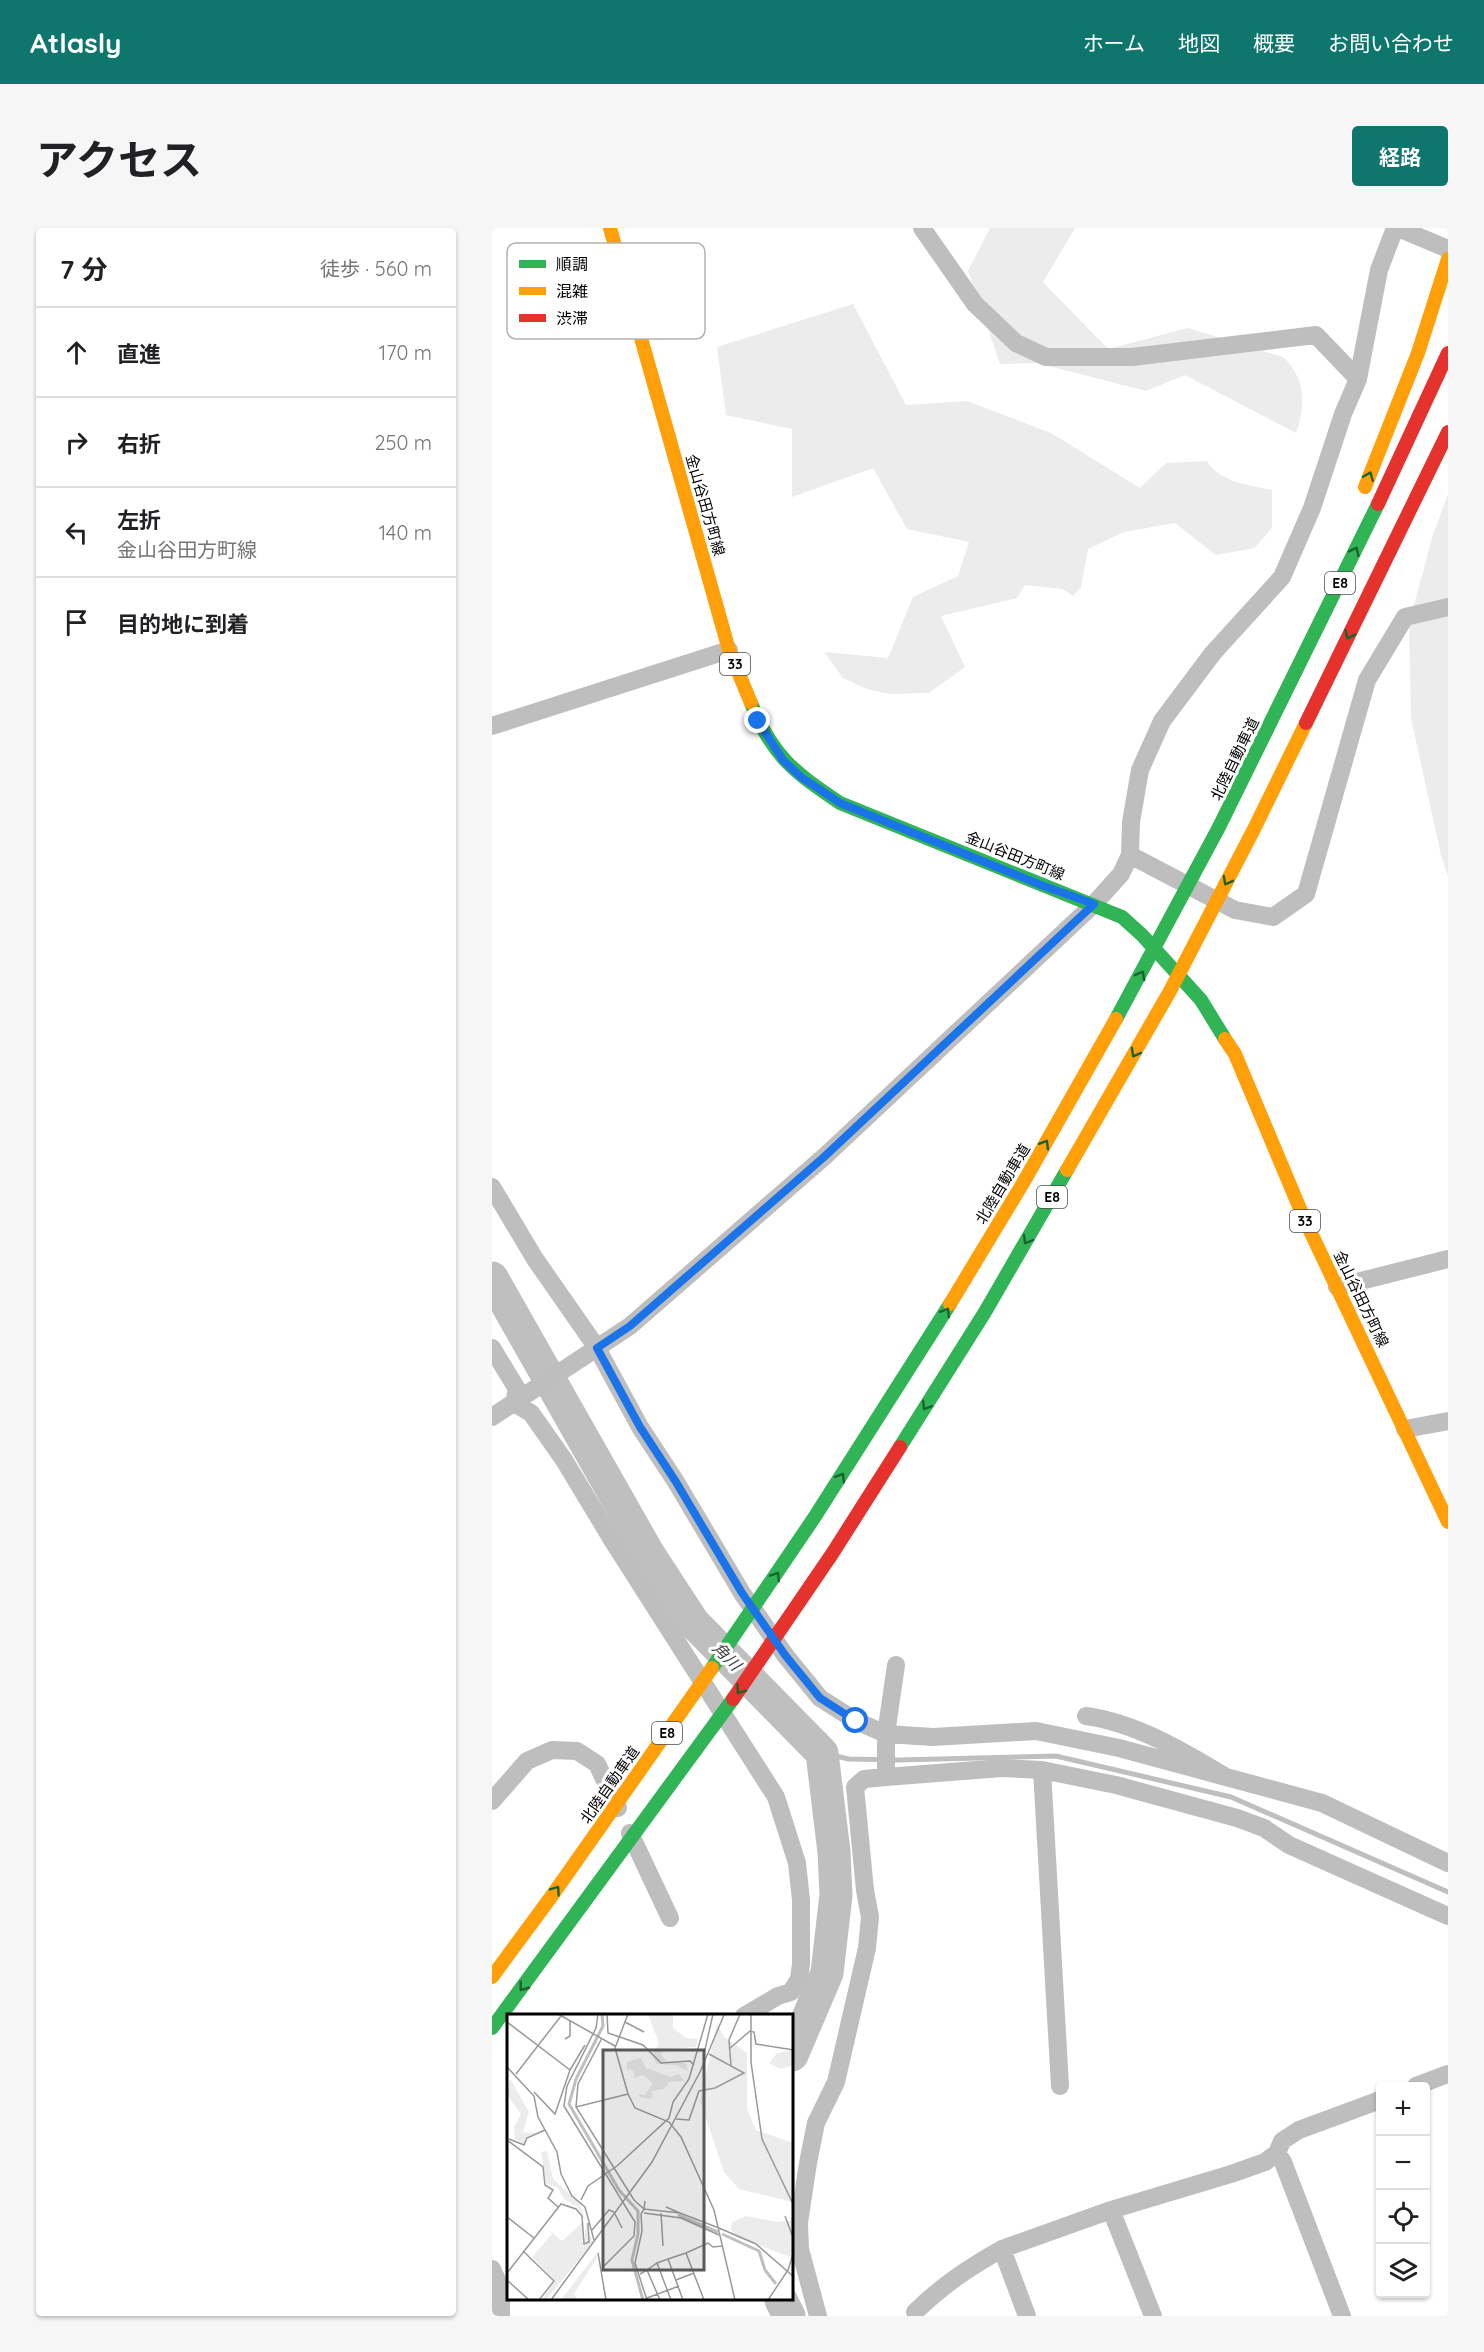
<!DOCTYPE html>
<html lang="ja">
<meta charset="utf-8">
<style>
:root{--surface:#fff;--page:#f6f6f6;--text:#202124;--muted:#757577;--line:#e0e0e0;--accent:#0f766e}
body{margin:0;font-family:Quicksand,"Noto Sans JP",sans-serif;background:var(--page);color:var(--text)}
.controls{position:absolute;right:18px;bottom:18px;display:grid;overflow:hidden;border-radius:6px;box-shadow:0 2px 4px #0004}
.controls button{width:54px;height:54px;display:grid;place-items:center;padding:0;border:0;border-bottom:2px solid var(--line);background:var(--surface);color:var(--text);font:30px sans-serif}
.stop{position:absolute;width:18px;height:18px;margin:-14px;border:4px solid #1a73e8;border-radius:50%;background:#fff}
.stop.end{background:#1a73e8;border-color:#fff;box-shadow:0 2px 6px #0008}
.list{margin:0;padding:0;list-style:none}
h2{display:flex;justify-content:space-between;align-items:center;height:78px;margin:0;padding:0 24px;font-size:26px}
h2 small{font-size:20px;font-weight:400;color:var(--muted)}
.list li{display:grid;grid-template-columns:39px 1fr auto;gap:18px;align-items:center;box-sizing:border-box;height:90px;padding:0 24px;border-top:2px solid var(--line)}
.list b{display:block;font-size:22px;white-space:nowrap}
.list p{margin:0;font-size:20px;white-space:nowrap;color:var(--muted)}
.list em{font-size:20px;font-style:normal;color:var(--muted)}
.icon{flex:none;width:33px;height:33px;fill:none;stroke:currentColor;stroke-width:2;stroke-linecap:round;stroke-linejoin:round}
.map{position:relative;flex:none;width:956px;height:2088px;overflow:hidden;border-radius:6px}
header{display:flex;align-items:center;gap:36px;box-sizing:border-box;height:84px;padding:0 30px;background:var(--accent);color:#fff}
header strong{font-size:28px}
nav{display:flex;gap:33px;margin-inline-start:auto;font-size:21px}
.intro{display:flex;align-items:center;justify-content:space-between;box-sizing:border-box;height:144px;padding:0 36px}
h1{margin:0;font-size:42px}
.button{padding:15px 27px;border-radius:6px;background:var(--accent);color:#fff;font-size:21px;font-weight:700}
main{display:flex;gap:36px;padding:0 36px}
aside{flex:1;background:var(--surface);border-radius:6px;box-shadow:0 2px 4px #0004}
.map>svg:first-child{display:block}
</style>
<header>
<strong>Atlasly</strong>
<nav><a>ホーム</a><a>地図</a><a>概要</a><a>お問い合わせ</a></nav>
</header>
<div class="intro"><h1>アクセス</h1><a class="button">経路</a></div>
<main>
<aside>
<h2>7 分<small>徒歩 · 560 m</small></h2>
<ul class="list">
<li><svg class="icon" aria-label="ahead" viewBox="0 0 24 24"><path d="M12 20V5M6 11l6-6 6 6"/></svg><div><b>直進</b></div><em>170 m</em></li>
<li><svg class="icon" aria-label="right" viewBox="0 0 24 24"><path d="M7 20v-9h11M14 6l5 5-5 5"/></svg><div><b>右折</b></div><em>250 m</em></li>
<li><svg class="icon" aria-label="left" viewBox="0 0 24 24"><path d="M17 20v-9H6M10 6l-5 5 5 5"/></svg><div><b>左折</b><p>金山谷田方町線</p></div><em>140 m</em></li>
<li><svg class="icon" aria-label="arrive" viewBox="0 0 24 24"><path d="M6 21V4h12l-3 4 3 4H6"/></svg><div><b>目的地に到着</b></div></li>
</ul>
</aside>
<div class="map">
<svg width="956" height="2088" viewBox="0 0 956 2088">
<rect width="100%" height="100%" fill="#fff"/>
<path fill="#ececec" d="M498 0H583L551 54 616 121 696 100 791 129C814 150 814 178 804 205L693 147 654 163 545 135 508 136 476 43Z
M361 76 414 177 475 173 559 205 648 260 674 235 715 233C727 254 757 257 780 262V300L763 320 724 327 683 295 632 304 596 321 589 359 581 368 571 361 533 357 525 370 449 388 473 439 437 465 398 466 375 461 351 450 332 424 396 430 421 369 466 348 477 314 415 301 381 240 300 269V201L234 187 225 119Z
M956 266V648L949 627 919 490 917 396 940 310Z"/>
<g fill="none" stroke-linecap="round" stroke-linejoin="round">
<path stroke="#bfbfbf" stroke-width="5" d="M330 1525 357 1531 407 1532 564 1528 739 1569 956 1664"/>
<path stroke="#bfbfbf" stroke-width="33" d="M0 1050 156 1325 201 1394 330 1525 342 1624 344 1667 335 1745 300 1827
M289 2072 297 2088"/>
<path stroke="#bebebe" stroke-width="18" d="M430 0 483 76 524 115 554 129H640L824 107 866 151
M906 0 956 21
M0 498 237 422
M638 627 743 682 781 689 814 666 875 452 913 389 956 379
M0 959 43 1031 105 1120 148 1199 184 1254 250 1365 293 1427 328 1470 364 1493 394 1506 404 1437
M845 1059 956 1031
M0 1120 25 1161 22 1175 39 1185 72 1232 122 1315 284 1569 305 1635 309 1672V1736L307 1751 299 1764 286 1768 252 1788
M0 1189 138 1098 332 929 602 676 629 646 638 627 639 594 648 542 670 493 721 425 790 349 820 280 851 186 866 151 887 42 903 0
M913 1201 956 1193
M550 1542 568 1858
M394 1549 510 1540 550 1542 624 1557 745 1590 772 1600 797 1617 956 1688
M734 1549 830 1575 956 1635
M0 1573 35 1533 60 1522 85 1523 105 1536 126 1580
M138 1605 178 1690
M924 1858 956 1846
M785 1925 790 1913 807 1902 888 1872
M619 1982 739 1946 773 1934 785 1925 791 1934 850 2088
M510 2021 619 1982 661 2088
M0 2041 9 2061V2088
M423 2084C451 2057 476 2040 510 2021L535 2088
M326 2088 308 2021 307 1995 316 1935 324 1895 344 1854 375 1720 378 1689 373 1662 363 1559 372 1551 394 1549V1506L441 1509 544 1503 627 1520 734 1549C691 1523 644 1495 594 1488"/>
<path stroke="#30b455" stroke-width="14" d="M259 475C280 528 302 544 348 575L630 689 650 707 709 772 733 811
M624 791 727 599 886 276
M408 1219 493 1084 575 942
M220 1440 322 1290 458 1076
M0 1800 241 1471"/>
<path stroke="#ff9f0a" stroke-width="14" d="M118 0 237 422 259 475
M873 259 926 125 956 31
M733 811 743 826 811 988 956 1294
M575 942 678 763 762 601 814 495
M458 1076 531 955 624 791
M0 1749 59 1669 220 1440"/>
<path stroke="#e5322d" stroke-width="14" d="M886 276 956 125
M814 495 956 204
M241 1471 340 1326 408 1219"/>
</g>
<defs><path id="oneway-chevron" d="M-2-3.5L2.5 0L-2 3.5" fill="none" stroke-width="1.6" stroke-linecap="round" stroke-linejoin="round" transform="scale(1.5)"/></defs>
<g stroke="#1a632f">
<use href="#oneway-chevron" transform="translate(877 248) rotate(-68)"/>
<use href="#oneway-chevron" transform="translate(863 323) rotate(-64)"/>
<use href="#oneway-chevron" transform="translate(857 407) rotate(116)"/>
<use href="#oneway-chevron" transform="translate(735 653) rotate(118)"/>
<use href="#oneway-chevron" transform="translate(649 747) rotate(-62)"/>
<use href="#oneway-chevron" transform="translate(643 825) rotate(119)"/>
<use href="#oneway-chevron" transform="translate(553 916) rotate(-59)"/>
<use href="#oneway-chevron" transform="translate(535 1012) rotate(120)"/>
<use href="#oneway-chevron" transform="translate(454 1084) rotate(-58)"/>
<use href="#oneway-chevron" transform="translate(434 1178) rotate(122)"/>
<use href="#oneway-chevron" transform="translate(349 1249) rotate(-58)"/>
<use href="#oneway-chevron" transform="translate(284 1348) rotate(-57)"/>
<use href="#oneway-chevron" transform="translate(248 1462) rotate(125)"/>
<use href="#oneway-chevron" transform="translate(64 1662) rotate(-55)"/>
<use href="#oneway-chevron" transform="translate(31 1759) rotate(127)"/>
</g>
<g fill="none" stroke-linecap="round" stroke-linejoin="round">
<path stroke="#1a73e8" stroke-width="8" d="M266 493 291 532 309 549 348 575 549 657 602 676 332 929 138 1098 105 1120 148 1199 184 1254 250 1365 293 1427 328 1470 364 1493"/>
</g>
<g text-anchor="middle" stroke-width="6" stroke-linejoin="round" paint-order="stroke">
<g fill="#fff" stroke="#4c4c4c" stroke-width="1.5">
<rect x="833" y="344" width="30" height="22" rx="4.5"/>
<rect x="228" y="425" width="30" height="22" rx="4.5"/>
<rect x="545" y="958" width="30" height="22" rx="4.5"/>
<rect x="798" y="982" width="30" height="22" rx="4.5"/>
<rect x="160" y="1494" width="30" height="22" rx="4.5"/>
</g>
<g font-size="14" font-weight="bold" fill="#000">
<text x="848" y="360">E8</text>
<text x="243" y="441">33</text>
<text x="560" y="974">E8</text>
<text x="813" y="998">33</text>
<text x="175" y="1510">E8</text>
</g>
<g font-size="15" fill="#000" stroke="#fff">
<text transform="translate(213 277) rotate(74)" y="5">金山谷田方町線</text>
<text transform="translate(743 531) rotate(-64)" y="5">北陸自動車道</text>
<text transform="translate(523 628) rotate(22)" y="5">金山谷田方町線</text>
<text transform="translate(511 956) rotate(-59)" y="5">北陸自動車道</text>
<text transform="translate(869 1071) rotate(64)" y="5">金山谷田方町線</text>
<text transform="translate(118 1557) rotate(-55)" y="5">北陸自動車道</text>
</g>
<g font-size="16" font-style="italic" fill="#444" stroke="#fff">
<text transform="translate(235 1428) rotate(45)" y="6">角川</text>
</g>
</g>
<g transform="translate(15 1786)">
<rect width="286" height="286" fill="#fff"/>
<path d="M141 0H166V14L179 24 191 25 189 33 158 35 154 41 161 48 179 49 181 57 169 51 149 50 146 40 152 29ZM210 10 217 23 240 39V95L249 116 286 129V188L232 175 217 158 193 87ZM286 36V51L274 55 262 49 270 39ZM134 44 139 54 164 63 171 60 178 67 162 68 157 75 144 77 146 82 142 85 133 83 131 80 138 81 146 69 136 61 127 64V57L120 55V48ZM3 65 22 98 16 118 31 119 20 123 17 130 8 125 7 113 14 100 0 81ZM40 137 46 165 72 188 86 228 39 286H35L48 267 25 243 45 220 41 215 55 227 75 209 76 237 79 208 71 193 57 185 51 174 39 169 34 138ZM239 202 270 208 286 206V244L230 223 224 216 225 208ZM89 240 90 244 67 280 71 286H54Z" fill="#ececec"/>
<path fill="none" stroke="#bfbfbf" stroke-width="3" d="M95 0 96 12 69 65 62 90 112 176 131 197V220L125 246 136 286M171 201 211 218M215 220 252 237 258 256 269 270"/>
<path fill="none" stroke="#999" stroke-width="1.5" d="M51 0 108 32M91 0 89 14 60 72 57 92 128 208 127 222 96 253M100 0 101 19 136 31 154 49 183 47 187 51M121 0 108 34 121 80 128 94 162 108 174 123 207 196 228 286M244 0V48L255 125 287 192M0 8 63 56 48 100 27 78M118 8 137 18M58 25 63 22V7M222 35 243 17 247 18 249 30 287 36M197 40 206 0M224 52 222 26 233 0M0 53 27 82 31 103 50 138 54 160 65 182 78 193 87 226M63 56 78 31M9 60 54 2M121 80 69 93 127 186 137 195 138 187M69 93 71 70 95 24M169 105 182 106 192 77 208 74 237 59 202 40M2 125 17 131 20 124 38 116M0 126 36 153 38 171 46 176 41 184 51 193M74 186 81 172 110 152 162 104 166 88 182 65 201 0M137 199 174 204 212 221M154 199 156 232M173 199 212 214M278 202 287 226M0 203 27 224M212 214 249 230 287 263M85 216 102 196 107 198 115 214M16 237 47 267 32 286M91 239 99 286M179 239 201 229 206 233 215 232M161 245 179 239 197 286M150 249 161 245 176 286M140 256 150 249 164 286M0 259 54 190 69 195 75 202 77 230 82 228 81 209M133 260 140 256 153 286M0 266 22 286M169 266 187 259M140 284 172 272M44 286 145 148 193 58 217 1M140 286 128 249 135 217 134 200 137 195 173 199 159 193M261 286 281 256 287 237"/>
<path fill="#595959" fill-opacity="0.15" stroke="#595959" stroke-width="3" d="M96 36H197V256H96Z"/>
<rect width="286" height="286" fill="none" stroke="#000" stroke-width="3"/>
</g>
<rect x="15" y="15" width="198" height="96" rx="9" fill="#fff" stroke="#b2b2b2" stroke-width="1.5"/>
<rect x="27" y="32" width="27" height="8" fill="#30b455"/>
<rect x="27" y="59" width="27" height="8" fill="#ff9f0a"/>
<rect x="27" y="86" width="27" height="8" fill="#e5322d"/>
<g font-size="16" fill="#000">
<text x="64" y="42">順調</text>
<text x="64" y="69">混雑</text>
<text x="64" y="96">渋滞</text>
</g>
</svg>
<div class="controls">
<button>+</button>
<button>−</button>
<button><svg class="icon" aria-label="locate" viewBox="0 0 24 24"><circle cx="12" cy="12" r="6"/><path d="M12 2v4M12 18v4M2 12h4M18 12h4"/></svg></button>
<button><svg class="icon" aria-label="layers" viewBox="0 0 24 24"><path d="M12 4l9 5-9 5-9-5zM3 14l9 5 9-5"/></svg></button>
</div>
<div class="stop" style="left:364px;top:1493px"></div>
<div class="stop end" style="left:266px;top:493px"></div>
</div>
</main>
